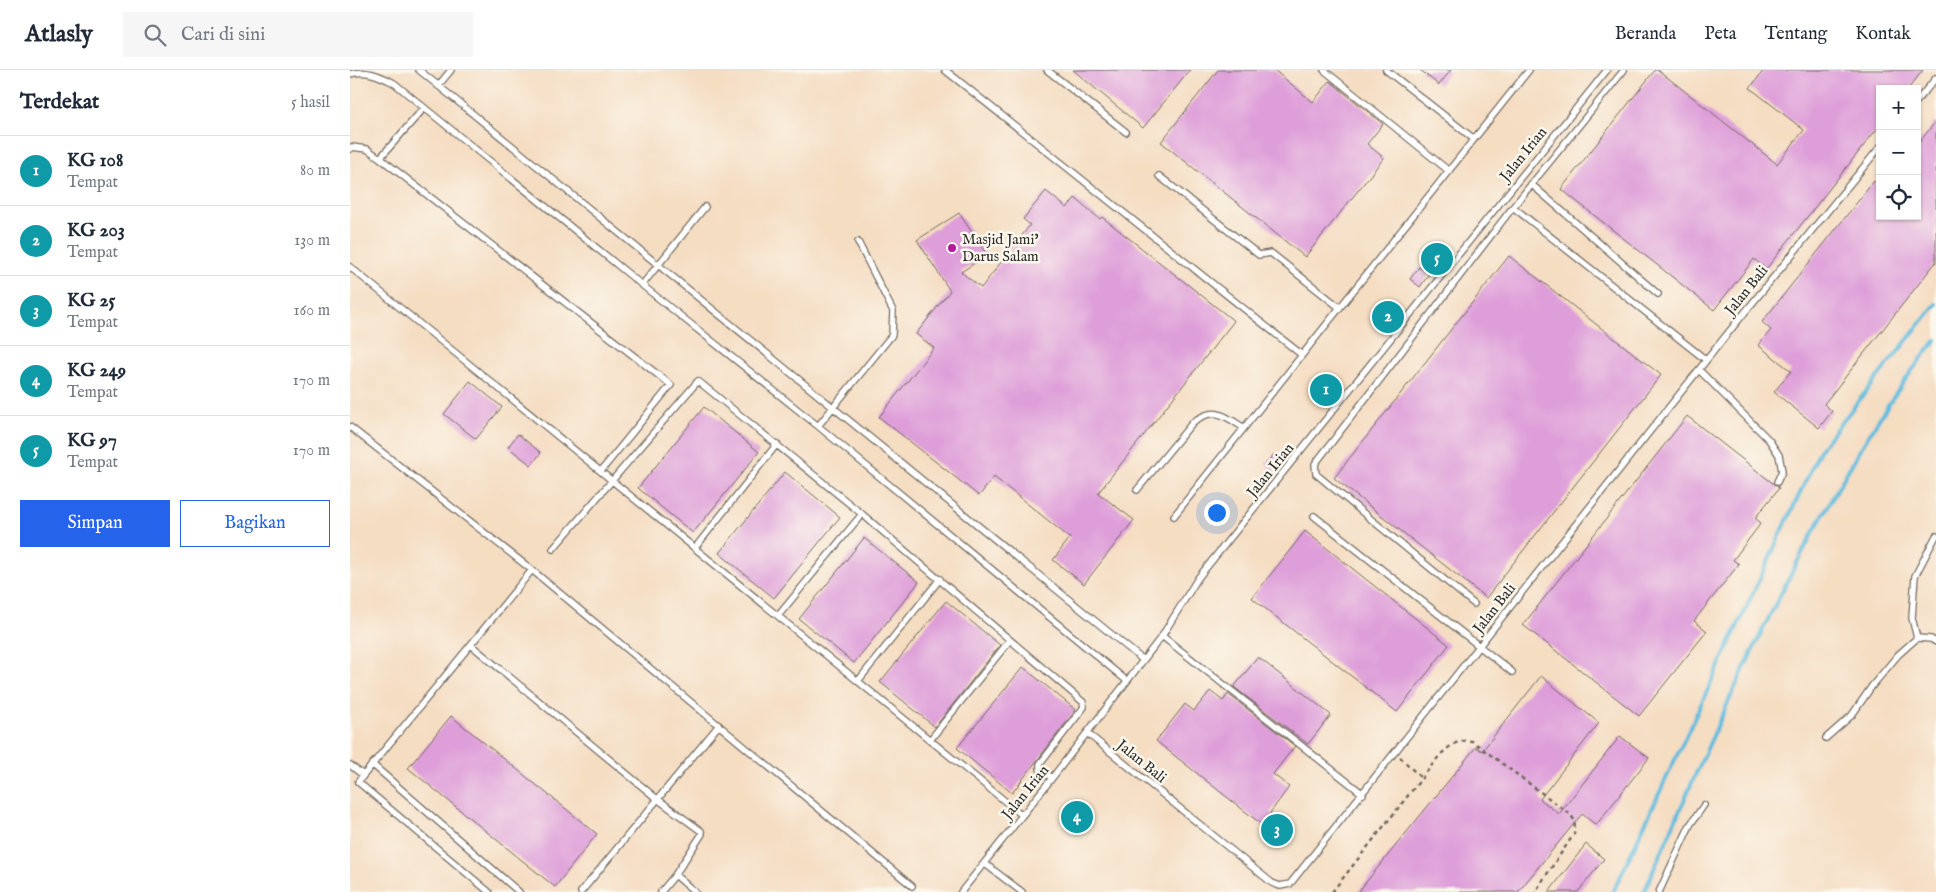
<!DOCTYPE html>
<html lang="id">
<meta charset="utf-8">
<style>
:root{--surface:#fff;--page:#f6f6f7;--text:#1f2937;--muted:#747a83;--line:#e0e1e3;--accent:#2563eb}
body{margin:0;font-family:"IM FELL English",serif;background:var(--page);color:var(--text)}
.controls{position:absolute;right:15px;top:15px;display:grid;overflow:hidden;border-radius:0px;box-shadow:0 1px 4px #0004}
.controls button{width:45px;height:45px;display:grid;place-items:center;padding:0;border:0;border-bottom:1px solid var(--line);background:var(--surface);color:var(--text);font:25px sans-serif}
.you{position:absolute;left:866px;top:442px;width:18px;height:18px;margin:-12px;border:4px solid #fff;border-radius:50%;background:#1a73e8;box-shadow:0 0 0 8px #1a73e833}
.badge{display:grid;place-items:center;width:32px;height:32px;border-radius:50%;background:var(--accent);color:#fff;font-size:16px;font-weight:700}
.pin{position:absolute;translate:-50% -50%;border:2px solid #fff;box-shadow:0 1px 5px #0006}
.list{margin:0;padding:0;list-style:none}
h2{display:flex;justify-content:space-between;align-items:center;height:65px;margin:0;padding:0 20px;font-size:21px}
h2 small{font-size:16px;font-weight:400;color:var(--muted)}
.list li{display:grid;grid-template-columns:32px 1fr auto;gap:15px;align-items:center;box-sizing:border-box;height:70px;padding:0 20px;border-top:1px solid var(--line)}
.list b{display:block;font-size:19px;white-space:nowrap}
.list p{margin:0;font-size:16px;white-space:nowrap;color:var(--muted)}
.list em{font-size:16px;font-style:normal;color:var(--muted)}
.actions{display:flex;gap:10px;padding:15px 20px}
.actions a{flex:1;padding:11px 0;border:1px solid var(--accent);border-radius:0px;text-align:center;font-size:18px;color:var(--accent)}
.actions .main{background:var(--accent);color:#fff}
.icon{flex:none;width:28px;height:28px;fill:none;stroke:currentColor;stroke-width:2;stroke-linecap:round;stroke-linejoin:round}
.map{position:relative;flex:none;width:1586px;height:822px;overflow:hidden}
header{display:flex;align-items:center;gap:30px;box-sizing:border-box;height:70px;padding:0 25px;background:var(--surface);border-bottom:1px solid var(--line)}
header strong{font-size:24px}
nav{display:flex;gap:28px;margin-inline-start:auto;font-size:18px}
.search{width:350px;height:45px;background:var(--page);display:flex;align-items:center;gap:12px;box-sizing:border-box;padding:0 18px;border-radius:0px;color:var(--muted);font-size:19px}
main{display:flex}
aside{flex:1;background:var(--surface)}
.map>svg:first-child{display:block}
</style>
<header>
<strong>Atlasly</strong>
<div class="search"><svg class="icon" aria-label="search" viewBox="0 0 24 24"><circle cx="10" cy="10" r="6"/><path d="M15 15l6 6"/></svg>Cari di sini</div>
<nav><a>Beranda</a><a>Peta</a><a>Tentang</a><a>Kontak</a></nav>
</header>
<main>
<aside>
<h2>Terdekat<small>5 hasil</small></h2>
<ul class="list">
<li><span class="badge" style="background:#0f9aa8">1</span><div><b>KG 108</b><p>Tempat</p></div><em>80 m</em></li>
<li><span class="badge" style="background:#0f9aa8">2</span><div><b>KG 203</b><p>Tempat</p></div><em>130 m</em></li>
<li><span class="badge" style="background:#0f9aa8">3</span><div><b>KG 25</b><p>Tempat</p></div><em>160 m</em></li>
<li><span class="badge" style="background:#0f9aa8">4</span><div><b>KG 249</b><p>Tempat</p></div><em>170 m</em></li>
<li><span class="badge" style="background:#0f9aa8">5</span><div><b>KG 97</b><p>Tempat</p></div><em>170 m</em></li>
</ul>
<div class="actions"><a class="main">Simpan</a><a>Bagikan</a></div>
</aside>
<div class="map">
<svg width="1586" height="822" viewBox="0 0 1586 822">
<rect width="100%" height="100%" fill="#fbf7ec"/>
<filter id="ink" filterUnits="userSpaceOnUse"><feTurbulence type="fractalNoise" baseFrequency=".02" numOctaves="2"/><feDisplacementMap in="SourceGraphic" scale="10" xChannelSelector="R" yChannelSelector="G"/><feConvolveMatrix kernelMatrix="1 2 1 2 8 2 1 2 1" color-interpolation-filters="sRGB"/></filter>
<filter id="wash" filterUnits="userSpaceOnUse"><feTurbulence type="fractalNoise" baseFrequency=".0096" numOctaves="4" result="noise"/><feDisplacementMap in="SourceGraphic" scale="20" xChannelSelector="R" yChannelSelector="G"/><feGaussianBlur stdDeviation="1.12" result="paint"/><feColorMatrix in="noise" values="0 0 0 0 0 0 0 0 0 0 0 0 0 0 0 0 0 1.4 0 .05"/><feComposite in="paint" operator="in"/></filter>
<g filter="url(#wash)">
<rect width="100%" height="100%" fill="#f5ddc2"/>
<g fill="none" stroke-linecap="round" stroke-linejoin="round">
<path stroke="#61bcde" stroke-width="4" d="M1263 822 1471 378 1586 234
M1294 822C1351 691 1408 559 1479 434 1511 377 1544 320 1586 270"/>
</g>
<g id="blocks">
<path fill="#de9ed9" d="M723 0H840L793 58Z
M868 0H924L963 32 980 11 1033 54 1017 74 1034 88 955 187 811 72Z
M1070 0H1101L1089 15Z
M1305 0H1308L1427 94 1454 60 1400 18 1414 0H1573L1558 19H1530V55L1416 199 1404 189 1364 240 1211 119Z
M1586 51V192L1474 334 1482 341 1469 358 1424 322 1441 301 1408 275 1421 260 1412 252 1524 111 1530 116V146H1567V75Z
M696 121 717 138 725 128 750 149 752 147 884 251 748 423 784 450 734 514 703 490 720 468 644 407 629 426 529 347 584 278 566 264 600 221 567 170 609 143 637 185 611 202 631 218 680 155 673 149Z
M1159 186 1311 305 1136 528 984 408Z
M1069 197 1079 204 1070 217 1060 209Z
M120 311 152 337 126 369 94 344Z
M354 337 409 382 343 463 288 418Z
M1337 346 1429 418 1405 448 1411 453 1383 490 1389 494 1344 551 1357 561 1289 646 1173 555Z
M168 364 191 383 181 395 158 377Z
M924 384 932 390 924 401 916 394Z
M435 402 490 447 424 528 369 483Z
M955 461 1099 575 1047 642 902 528Z
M514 468 569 512 504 593 449 549Z
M596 531 650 575 585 657 530 612Z
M908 587 981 645 958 674 884 617Z
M673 597 726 640 662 723 607 678Z
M1191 606 1249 653 1190 729 1209 744 1270 666 1299 688 1246 755 1232 744 1168 822H1008L1126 677 1132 681Z
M860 621 873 631 878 624 945 676 923 704 939 717 920 743 937 756 926 770 918 763 920 761 806 671 835 634 844 641Z
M101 646 247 764 205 817 58 698Z
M726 733 740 745 728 761 713 749Z
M1236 774 1254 789 1228 822H1199Z"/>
</g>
</g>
<g filter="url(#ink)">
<use href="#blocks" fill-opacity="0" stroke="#726960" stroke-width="1"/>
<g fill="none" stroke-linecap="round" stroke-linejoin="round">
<g stroke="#726960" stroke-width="8">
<path id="lane" d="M69 0 793 590
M595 0 952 285
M697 0 776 62
M974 0 1099 101
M1036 0 1124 69
M0 4C17 0 29 5 44 13L292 215 468 356 777 611
M88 16 101 0
M1567 31 1586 8
M0 79 1 77 17 79 30 88 321 315 251 401
M30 88 74 38
M809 106 909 185 921 183 989 237
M1181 114 1308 224
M1163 137 1356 290
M0 197 672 745
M292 215 355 137
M1349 300 1419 370 1429 385 1432 401 1427 412
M468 356 542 265 543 241 508 172
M0 357 182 500 562 816
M787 420 843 352C865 336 874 345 894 358
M512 444 733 632 734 637 690 694V699L702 708
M824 446 1179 0
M964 446 1162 602
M345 478 427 374
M203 479 348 311 512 444 428 546
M1124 534 966 404 965 394 1163 137 1274 0
M812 566 1013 724
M1567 568 1562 548 1565 506 1586 466
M121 575 306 728 351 761 352 764 325 805 311 822
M508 611 590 509
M737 663 922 813 930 816 940 814 1378 263 1530 77
M1476 668 1502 645 1522 616 1548 585 1567 568 1581 569 1586 572
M580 670 660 570
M22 694 169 822
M0 695 13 705
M634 793 672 822
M325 805 345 822
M139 822 8 712 182 500
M231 822 369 655
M611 822 702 708 812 566 848 508 1257 0
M1309 822 1340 755 1354 735"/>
</g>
<path stroke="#726960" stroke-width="2.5" stroke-dasharray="4 4" stroke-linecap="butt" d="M1050 687 1071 708
M982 822 1090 685C1100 676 1108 669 1122 671L1220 744 1225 751 1224 764 1185 822"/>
<use href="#lane" stroke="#fff" stroke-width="5.5"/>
</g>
</g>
<circle fill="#b5179e" stroke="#fbf7ec" stroke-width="2" cx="602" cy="178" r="5"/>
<g text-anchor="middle" stroke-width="5" stroke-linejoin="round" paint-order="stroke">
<g font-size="15" fill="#2b2b2b" stroke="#fbf7ec">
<text transform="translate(1173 84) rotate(-51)" y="5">Jalan Irian</text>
<text transform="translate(1396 220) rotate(-51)" y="5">Jalan Bali</text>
<text transform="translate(920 400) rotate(-51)" y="5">Jalan Irian</text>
<text transform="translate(1144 538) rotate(-52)" y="5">Jalan Bali</text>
<text transform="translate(792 691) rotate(39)" y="5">Jalan Bali</text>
<text transform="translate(675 722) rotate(-51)" y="5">Jalan Irian</text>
</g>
<g font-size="15" fill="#2b2b2b" stroke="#fbf7ec" text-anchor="start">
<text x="612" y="174">Masjid Jami'<tspan x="612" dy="17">Darus Salam</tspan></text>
</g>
</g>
</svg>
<div class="controls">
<button>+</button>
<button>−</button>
<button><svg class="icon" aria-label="locate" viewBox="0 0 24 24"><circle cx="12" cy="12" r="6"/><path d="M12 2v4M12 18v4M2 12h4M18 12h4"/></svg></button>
</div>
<div class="you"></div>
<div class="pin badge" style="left:976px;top:320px;background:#0f9aa8">1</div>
<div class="pin badge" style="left:1038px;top:247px;background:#0f9aa8">2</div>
<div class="pin badge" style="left:927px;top:760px;background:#0f9aa8">3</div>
<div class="pin badge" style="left:727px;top:747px;background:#0f9aa8">4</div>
<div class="pin badge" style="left:1087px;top:189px;background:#0f9aa8">5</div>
</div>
</main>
